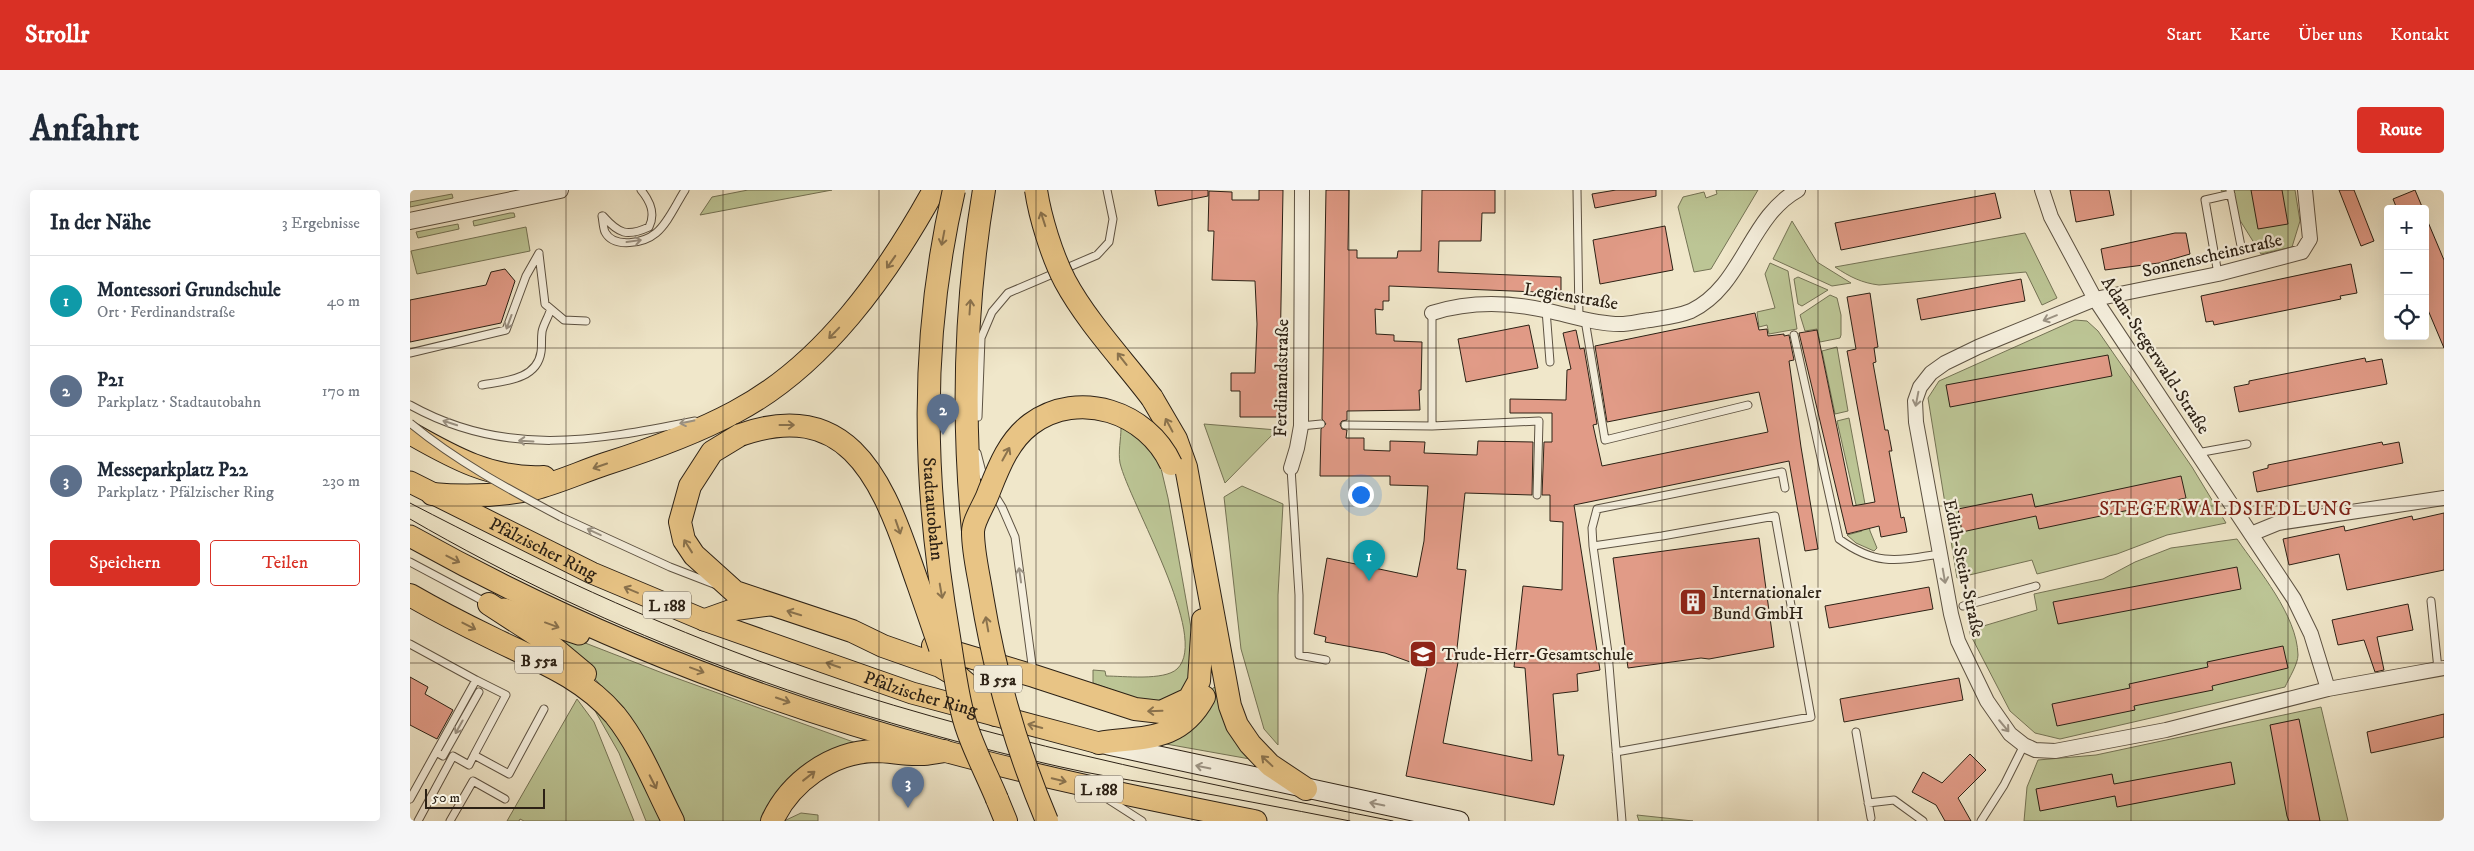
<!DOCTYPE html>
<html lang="de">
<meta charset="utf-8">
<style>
:root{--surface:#fff;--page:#f6f6f7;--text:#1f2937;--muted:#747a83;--line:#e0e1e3;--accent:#d93025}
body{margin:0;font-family:"IM FELL DW Pica",serif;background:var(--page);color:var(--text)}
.controls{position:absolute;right:15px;top:15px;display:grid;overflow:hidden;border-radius:5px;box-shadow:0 5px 20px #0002}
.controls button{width:45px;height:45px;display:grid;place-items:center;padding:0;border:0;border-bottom:1px solid var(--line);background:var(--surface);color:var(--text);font:25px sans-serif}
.scale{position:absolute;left:15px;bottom:12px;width:120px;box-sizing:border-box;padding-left:5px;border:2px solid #2c2115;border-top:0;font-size:14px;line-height:18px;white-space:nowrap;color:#2c2115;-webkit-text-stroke:4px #f5efdd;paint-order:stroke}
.you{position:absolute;left:950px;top:304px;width:18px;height:18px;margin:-12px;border:4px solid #fff;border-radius:50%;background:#1a73e8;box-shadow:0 0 0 8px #1a73e833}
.badge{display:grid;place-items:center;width:32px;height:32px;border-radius:50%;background:var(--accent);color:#fff;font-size:16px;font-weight:700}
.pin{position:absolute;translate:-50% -41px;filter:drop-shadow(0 1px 2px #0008)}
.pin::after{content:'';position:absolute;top:26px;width:18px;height:15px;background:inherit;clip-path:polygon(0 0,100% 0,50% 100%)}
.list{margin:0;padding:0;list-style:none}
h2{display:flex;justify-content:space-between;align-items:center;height:65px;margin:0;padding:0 20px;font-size:21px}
h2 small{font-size:16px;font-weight:400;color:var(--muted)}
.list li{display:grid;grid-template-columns:32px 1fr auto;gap:15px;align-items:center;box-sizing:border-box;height:90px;padding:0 20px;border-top:1px solid var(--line)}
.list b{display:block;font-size:19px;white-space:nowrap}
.list p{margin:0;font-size:16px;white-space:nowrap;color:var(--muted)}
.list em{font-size:16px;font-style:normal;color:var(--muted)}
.actions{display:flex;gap:10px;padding:15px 20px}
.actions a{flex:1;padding:11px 0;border:1px solid var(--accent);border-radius:5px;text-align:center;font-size:18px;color:var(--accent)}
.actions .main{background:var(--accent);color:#fff}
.icon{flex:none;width:28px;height:28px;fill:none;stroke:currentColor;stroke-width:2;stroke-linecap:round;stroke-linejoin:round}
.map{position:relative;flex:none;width:2034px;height:631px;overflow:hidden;border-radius:5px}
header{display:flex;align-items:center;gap:30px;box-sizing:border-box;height:70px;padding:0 25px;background:var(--accent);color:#fff}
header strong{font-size:24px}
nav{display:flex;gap:28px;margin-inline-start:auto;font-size:18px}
.intro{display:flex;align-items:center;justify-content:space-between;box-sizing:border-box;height:120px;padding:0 30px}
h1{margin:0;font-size:35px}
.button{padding:12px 22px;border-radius:5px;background:var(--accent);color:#fff;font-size:18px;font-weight:700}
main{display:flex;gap:30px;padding:0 30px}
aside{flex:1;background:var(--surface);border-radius:5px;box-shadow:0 5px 20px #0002}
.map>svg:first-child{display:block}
</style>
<header>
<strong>Strollr</strong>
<nav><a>Start</a><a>Karte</a><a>Über uns</a><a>Kontakt</a></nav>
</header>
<div class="intro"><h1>Anfahrt</h1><a class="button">Route</a></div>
<main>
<aside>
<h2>In der Nähe<small>3 Ergebnisse</small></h2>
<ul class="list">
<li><span class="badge" style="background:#0f9aa8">1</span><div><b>Montessori Grundschule</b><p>Ort · Ferdinandstraße</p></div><em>40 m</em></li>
<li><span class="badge" style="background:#5c6f8a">2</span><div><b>P21</b><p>Parkplatz · Stadtautobahn</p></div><em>170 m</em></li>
<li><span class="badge" style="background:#5c6f8a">3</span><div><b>Messeparkplatz P22</b><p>Parkplatz · Pfälzischer Ring</p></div><em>230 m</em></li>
</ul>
<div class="actions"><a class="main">Speichern</a><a>Teilen</a></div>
</aside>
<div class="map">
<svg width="2034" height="631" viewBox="0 0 2034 631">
<rect width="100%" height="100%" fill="#f0e7ca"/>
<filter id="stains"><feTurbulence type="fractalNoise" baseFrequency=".004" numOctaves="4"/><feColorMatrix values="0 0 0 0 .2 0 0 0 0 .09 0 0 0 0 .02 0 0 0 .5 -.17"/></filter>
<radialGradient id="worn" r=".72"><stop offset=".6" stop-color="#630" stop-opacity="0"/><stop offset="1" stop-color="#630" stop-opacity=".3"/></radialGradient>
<path fill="#bcc595" stroke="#747355" d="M338 0H422L290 25 302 7Z
M1306 0H1348L1301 79 1284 82 1268 17 1273 7 1294 2 1296 8 1307 4Z
M1811 0H1885L1890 31 1882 57 1851 64Z
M42 4 43 8 0 17V12Z
M100 23H104L105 27 64 36 63 31Z
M1382 31 1407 72 1441 93 1422 96 1363 69Z
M48 34 49 39 8 48 6 42Z
M116 37 120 61 7 84 1 61Z
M1615 43 1647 108 1632 115 1616 82 1469 95C1452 93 1440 87 1425 77Z
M1360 73 1378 81 1387 139 1359 144 1357 135 1349 137 1347 122 1365 118 1355 84Z
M1388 87 1418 100 1392 116 1388 114 1384 89Z
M1420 105 1427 108 1431 125V145L1430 148 1410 152 1407 139 1395 141 1390 125Z
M1665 130 1677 131 1688 141 1782 277 1816 333 1757 345 1707 364 1627 384 1622 370 1547 388 1518 208 1529 191Z
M1427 157 1438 221 1425 224 1412 161Z
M1439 228 1460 341 1467 358 1464 361 1446 353 1437 345 1452 341 1427 231Z
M794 234 867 240 815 293Z
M711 238 720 241 735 253 750 274 758 308 786 466 774 503 745 515 683 493V480L695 481 696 486C713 486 754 491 767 479 801 448 719 312 710 273 708 262 711 249 711 238Z
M832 296 873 314 868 405V555L854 539 831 459 814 307Z
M1827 349C1849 381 1887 425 1888 465 1888 474 1879 488 1875 497L1650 549 1625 543 1600 521 1560 444V440L1627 420 1624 404 1693 389 1725 372 1761 358Z
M116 430 255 484 449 554 353 631H271L197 502 174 477Z
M806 497 840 569 756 554 795 513 803 498Z
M167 509 184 532 224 631H114L110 629 109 631H97Z
M188 515 222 565 254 631H236L209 563 184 519Z
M1911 517 1938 631H1614L1617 597 1628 570 1686 565Z
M391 623 408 625V631H374Z
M1227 625 1283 631H1229Z"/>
<path fill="#e19b87" stroke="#2c2115" d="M745 0H798V6L748 16Z
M849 0H873L869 227H830V201H821V183H845L847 134 845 91 802 90 804 41H798L799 1 822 2V10H849Z
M916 0H939L938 60H947V68H987L988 61H1011L1012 0H1085V23H1072L1071 51H1029L1028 82 1151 87V103L979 96V111H973V120L965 119 966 144 984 145V151L1012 152 1011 200H1009L1010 220 937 221V230L932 231 930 234 932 239 937 240 936 248H954V260L980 261V251L1015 252 1014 263 1067 265 1068 251 1123 252 1122 305 1055 303 1047 379 1056 380 1046 467H1049L1033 553 1122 571 1115 478 1104 477 1113 396 1152 400 1153 332 1140 331V305H1132L1134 252H1142V223H1100V209L1156 210 1157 180 1161 179 1153 143 1166 140 1170 159 1174 158 1187 234 1183 235 1192 276 1358 242 1349 202 1197 232 1185 156 1345 123 1349 140 1357 139 1358 146 1374 144V146L1379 145 1384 170 1379 171 1391 257 1408 359 1395 361 1379 271 1164 315 1190 480 1167 484 1168 501 1143 504 1148 565H1154L1144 615 996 586 1017 478 975 463 915 452 916 447 904 444 917 368 1007 387 1014 351 1018 296 980 295V286H910L911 239 916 234 912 229Z
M1206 0H1246V6L1185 18 1182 4Z
M1660 0H1699L1704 25 1666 32Z
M1841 0H1872L1878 34 1848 39Z
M1929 0H1944L1964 51 1951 56Z
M2005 0 2013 19H1987L1983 9Z
M1585 3 1591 28 1431 60 1425 33Z
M2015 25 2034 70V158L2015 113Z
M1255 36 1263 80 1190 94 1183 50Z
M1765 43H1776L1780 64 1749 73 1695 80 1691 59Z
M1941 74 1947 103 1930 106 1931 109 1804 135 1803 131 1796 132 1791 106Z
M95 79 105 91 91 133 0 152V110L76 95 81 82Z
M1611 89 1615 111 1511 130 1507 109Z
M1460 103 1468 157 1464 158 1466 172 1463 173 1475 240H1478L1482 261H1479L1491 328 1494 327 1497 342 1471 347 1469 336 1437 344 1389 143 1407 140 1443 316 1465 312 1437 161 1446 159 1437 107Z
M1119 135 1128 178 1056 192 1048 149Z
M1698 165 1702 186 1540 217 1536 195Z
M1955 168 1956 172 1972 169 1977 194 1829 222 1824 197 1839 194V191Z
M1972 252 1973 255 1989 252 1993 273 1847 302 1843 282 1858 278V275Z
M1771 286 1776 308 1629 339 1626 326 1552 342 1548 319 1622 304 1625 317Z
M2034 323V380L1937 400 1929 364 1879 375 1873 349 1934 336 1935 341 2002 326 2003 330Z
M1349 348 1364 457 1299 469 1291 468 1218 478 1203 368Z
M1827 377 1831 399 1648 434 1643 412Z
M1519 397 1523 419 1419 438 1415 416Z
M1998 414 2003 440 1967 447 1974 480 1965 482 1954 450 1928 455 1922 430Z
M1873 456 1878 478 1802 496 1803 500 1724 516 1725 520 1647 536 1642 514 1720 498 1719 494 1798 477 1797 472Z
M0 487 18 497 15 504 43 520 27 549 0 535Z
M1549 488 1553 510 1434 532 1430 509Z
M2034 524V547L1961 563 1957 542Z
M1889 529 1910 631H1879L1877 626 1860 535Z
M1560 564 1576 580 1548 608 1561 631H1535L1526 615 1502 602 1513 582 1532 593Z
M1821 572 1825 594 1707 617 1705 606 1630 621 1626 599 1702 584 1704 594Z"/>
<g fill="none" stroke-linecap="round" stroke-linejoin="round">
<g stroke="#5d5242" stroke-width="9">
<path id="service" d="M1167 0 1169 128
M1820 0 1831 56
M192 26C193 31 193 37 195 42 204 59 234 53 246 43 258 33 266 14 275 0
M193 26C209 44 217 47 239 37 246 23 240 11 231 0
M129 64 135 114 154 130 176 131
M1808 84 1795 10 1821 4
M1136 120 1140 172
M1175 130 1195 250 1338 215
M1384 145 1429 349C1466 376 1486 371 1530 364
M0 163 96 140 116 86 129 63
M72 195C94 191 127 190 131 162 132 156 131 149 132 142 133 135 138 128 140 121
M0 215C95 268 184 251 285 231
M568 227 571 148 582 122 598 103 687 65 699 52 703 29 697 0
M935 235 1022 236 1129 231 1127 305
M891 236 911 234
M1022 236V123
M567 263 573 286 577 293
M1787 263 1837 254
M881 278 889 405V465L916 470
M584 304 592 317 605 347 623 482
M151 327 260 377 304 394
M1183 356 1182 338 1187 319 1372 282 1375 298
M0 372 77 413
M2021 411 2028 479
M1553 416 1626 396
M0 454 66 490 0 609
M66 490 96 505 64 565 99 584 134 519
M1446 542 1461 628
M26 562 33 566 69 502
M1206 562 1401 527 1365 326 1252 346 1183 356 1198 463 1212 631
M693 606 732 631
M1458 613 1484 610 1513 631
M8 631 43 566 59 575 64 565
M40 631 63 591 95 609
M1571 631 1594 595 1614 555"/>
</g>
<g stroke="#5d5242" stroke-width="16">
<path id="minor" d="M1632 0 1641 27 1685 109 1884 409 1901 444 1918 499
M1895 0 1900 49 1892 62 1808 84 1685 109 1568 157 1535 173 1521 183 1510 197 1505 211 1506 232 1541 424 1548 451 1577 511 1600 544 1614 555 1625 560 1645 561 1756 540 1918 499 2034 478
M1022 123C1060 111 1100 112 1139 121 1162 126 1186 134 1210 134 1220 134 1230 131 1240 130 1253 128 1269 126 1281 121 1333 96 1339 27 1388 0
M881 278 887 258 891 236 892 0
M1841 344 1868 333 2034 308"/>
</g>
<g stroke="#5d5242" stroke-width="18">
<path id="tertiary" d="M0 31 150 0"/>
</g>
<g stroke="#2c2115" stroke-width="21">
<path id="secondary" d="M698 555 1049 631"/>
</g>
<g stroke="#2c2115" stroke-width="23">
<g id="primary">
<path id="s1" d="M0 292 182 383 294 430 502 503 689 553"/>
<path d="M0 346C168 440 348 511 534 561 637 589 742 610 846 631"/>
<path d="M94 419 169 444"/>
<path d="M294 430 322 420 359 415"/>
</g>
</g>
<g stroke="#2c2115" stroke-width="24">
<path id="trunk" d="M742 208 766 249 776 277 820 516 827 535 840 554 860 575 896 599
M0 243C42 267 83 290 134 287
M330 245 302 262 280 296 270 332 274 350 284 365 325 402 442 441 473 456 530 476 550 488 564 500 586 525
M22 304C56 307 90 306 123 299 147 293 171 282 195 274 239 260 284 244 325 222 413 176 477 85 524 0
M563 341C552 227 555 112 574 0
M0 405C26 420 53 434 80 447 124 469 172 486 205 525 230 556 245 596 263 631
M79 414 133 449 175 484
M523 456 624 486 725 519 751 522 779 509 789 491 793 430
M689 553C733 546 769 553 794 507
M587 609 596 631
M362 631C380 592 421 562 465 561 480 561 496 565 511 564 518 564 526 562 534 561"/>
</g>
<use href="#service" stroke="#f5efdd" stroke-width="7"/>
<use href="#minor" stroke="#f5efdd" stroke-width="14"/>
<use href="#tertiary" stroke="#f5efdd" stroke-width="16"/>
<use href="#secondary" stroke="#f5efdd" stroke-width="19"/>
<use href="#primary" stroke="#e8c485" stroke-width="21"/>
<use href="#trunk" stroke="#e8c485" stroke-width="22"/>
<path stroke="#2c2115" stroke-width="1" d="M0 313C121 376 242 433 371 479 569 548 777 590 983 631
M0 329C201 446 424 526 651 577 681 584 713 589 744 594 809 606 875 618 940 631"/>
<g stroke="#5d5242" stroke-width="9" stroke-linecap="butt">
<path id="service-bridge" d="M0 233C46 271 98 299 151 327"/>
</g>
<g stroke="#2c2115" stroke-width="24" stroke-linecap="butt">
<g id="trunk-bridge">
<path id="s2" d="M544 0C509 150 513 296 539 447 543 472 546 497 552 521 558 549 576 582 587 609"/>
<path d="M626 0C630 27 642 66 655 91 677 132 714 171 742 208"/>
<path d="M330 245C434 208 470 284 499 368 509 397 520 428 530 458"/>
<path d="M637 631C606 558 585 484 572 406 569 386 563 363 563 342 563 331 574 315 578 304 588 279 598 251 621 234 669 199 737 222 761 274"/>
</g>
</g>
<use href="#service-bridge" stroke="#f5efdd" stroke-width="7"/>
<use href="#trunk-bridge" stroke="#e8c485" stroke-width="22"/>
</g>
<defs><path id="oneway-shaft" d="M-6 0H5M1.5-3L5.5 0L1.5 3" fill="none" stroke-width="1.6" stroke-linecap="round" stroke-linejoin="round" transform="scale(1.25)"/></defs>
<g stroke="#8a724d">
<use href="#oneway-shaft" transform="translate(633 29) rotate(-108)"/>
<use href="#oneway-shaft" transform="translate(533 48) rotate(101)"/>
<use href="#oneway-shaft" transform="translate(481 72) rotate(125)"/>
<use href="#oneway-shaft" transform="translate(560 117) rotate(-86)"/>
<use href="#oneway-shaft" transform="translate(424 143) rotate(134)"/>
<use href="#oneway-shaft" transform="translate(712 169) rotate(-128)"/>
<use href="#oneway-shaft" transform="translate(377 235)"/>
<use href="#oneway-shaft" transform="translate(759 235) rotate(-118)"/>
<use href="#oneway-shaft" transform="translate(596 264) rotate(-61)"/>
<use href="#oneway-shaft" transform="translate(190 276) rotate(161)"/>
<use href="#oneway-shaft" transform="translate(488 337) rotate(71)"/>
<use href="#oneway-shaft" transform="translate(278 356) rotate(-122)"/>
<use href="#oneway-shaft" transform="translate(43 369) rotate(27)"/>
<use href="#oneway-shaft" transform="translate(221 400) rotate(-157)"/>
<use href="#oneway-shaft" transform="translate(531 401) rotate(80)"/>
<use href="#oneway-shaft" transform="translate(384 423) rotate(-163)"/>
<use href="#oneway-shaft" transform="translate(577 434) rotate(-100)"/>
<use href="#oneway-shaft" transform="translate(142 435) rotate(20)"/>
<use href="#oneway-shaft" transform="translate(59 436) rotate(27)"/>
<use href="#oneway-shaft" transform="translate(423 475) rotate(-161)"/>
<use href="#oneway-shaft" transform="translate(287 480) rotate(20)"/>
<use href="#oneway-shaft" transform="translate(373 510) rotate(19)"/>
<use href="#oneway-shaft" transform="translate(745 521) rotate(178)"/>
<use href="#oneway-shaft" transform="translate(625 536) rotate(-165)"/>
<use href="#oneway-shaft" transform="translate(857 571) rotate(-137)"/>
<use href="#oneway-shaft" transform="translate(399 586) rotate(-38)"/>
<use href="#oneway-shaft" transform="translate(649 590) rotate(14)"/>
<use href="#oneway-shaft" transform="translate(243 592) rotate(63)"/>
</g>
<g stroke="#9b9283">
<use href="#oneway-shaft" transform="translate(224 51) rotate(-8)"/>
<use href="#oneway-shaft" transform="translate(1640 128) rotate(158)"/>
<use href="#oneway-shaft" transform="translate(99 132) rotate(110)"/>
<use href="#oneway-shaft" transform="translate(1507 209) rotate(101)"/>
<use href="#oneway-shaft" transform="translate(277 232) rotate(169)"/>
<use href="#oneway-shaft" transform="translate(40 233) rotate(-162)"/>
<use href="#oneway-shaft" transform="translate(116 251) rotate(-177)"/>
<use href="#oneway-shaft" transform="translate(184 342) rotate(-155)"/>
<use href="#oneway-shaft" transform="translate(610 385) rotate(-98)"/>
<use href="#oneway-shaft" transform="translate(1534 386) rotate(80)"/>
<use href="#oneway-shaft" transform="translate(1594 536) rotate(50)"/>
<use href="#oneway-shaft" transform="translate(49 537) rotate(119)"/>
<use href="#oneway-shaft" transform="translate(793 577) rotate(-168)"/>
<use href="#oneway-shaft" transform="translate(967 614) rotate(-168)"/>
</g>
<path fill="none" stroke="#2c2115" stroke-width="1" stroke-opacity="0.55" d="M156 0V631M313 0V631M469 0V631M626 0V631M782 0V631M939 0V631M1095 0V631M1252 0V631M1408 0V631M1565 0V631M1721 0V631M1878 0V631M0 158H2034M0 316H2034M0 473H2034"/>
<defs>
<g id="building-square" transform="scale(1.4375)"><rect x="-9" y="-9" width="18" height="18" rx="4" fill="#8f2418" stroke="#f5efdd"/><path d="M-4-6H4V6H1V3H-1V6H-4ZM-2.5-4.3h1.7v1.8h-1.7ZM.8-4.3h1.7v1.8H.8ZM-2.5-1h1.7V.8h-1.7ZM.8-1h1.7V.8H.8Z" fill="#fff"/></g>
<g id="school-square" transform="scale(1.4375)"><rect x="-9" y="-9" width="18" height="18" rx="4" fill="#8f2418" stroke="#f5efdd"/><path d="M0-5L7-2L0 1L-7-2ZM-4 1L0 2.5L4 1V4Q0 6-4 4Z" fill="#fff"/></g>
</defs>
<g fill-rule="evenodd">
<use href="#building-square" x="1283" y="412"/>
<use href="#school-square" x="1013" y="464"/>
</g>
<g text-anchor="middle" stroke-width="4.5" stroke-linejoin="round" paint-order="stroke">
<g fill="#f5efdd" stroke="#685f51" stroke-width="1">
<rect x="233" y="401.5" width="48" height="27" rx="4"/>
<rect x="105" y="456.5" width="48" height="27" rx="4"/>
<rect x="564" y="475.5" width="48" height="27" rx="4"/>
<rect x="665" y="585.5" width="48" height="27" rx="4"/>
</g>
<g font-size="16" font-weight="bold" fill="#2c2115">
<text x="257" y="421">L 188</text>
<text x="129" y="476">B 55a</text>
<text x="588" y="495">B 55a</text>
<text x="689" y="605">L 188</text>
</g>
<g font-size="18" fill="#2c2115" stroke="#f5efdd">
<text transform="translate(1802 65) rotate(-13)" y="6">Sonnenscheinstraße</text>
<text transform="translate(1161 106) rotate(9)" y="6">Legienstraße</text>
<text transform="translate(1746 165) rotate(57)" y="6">Adam-Stegerwald-Straße</text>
<text transform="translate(871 188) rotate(-89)" y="6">Ferdinandstraße</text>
<text dy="6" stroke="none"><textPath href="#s2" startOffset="321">Stadtautobahn</textPath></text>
<text dy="6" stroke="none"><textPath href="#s1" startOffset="149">Pfälzischer Ring</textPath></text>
<text transform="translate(1554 378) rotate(78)" y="6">Edith-Stein-Straße</text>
<text dy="6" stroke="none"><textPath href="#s1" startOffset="554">Pfälzischer Ring</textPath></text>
</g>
<g font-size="18" fill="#2c2115" stroke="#f5efdd" text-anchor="start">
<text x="1302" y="408">Internationaler<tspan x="1302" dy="21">Bund GmbH</tspan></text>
<text x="1032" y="470">Trude-Herr-Gesamtschule</text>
</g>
<g font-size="19" letter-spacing="1" fill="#7a1f14" stroke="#f5efdd">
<text x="1816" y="325">STEGERWALDSIEDLUNG</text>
</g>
</g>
<rect width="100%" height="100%" filter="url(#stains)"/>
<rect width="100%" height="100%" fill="url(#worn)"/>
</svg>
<div class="controls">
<button>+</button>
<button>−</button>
<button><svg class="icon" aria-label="locate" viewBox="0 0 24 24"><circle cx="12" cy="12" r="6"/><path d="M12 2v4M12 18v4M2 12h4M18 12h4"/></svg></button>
</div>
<div class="scale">50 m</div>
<div class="you"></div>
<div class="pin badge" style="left:959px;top:391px;background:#0f9aa8">1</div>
<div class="pin badge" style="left:533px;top:245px;background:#5c6f8a">2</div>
<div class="pin badge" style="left:498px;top:618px;background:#5c6f8a">3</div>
</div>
</main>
